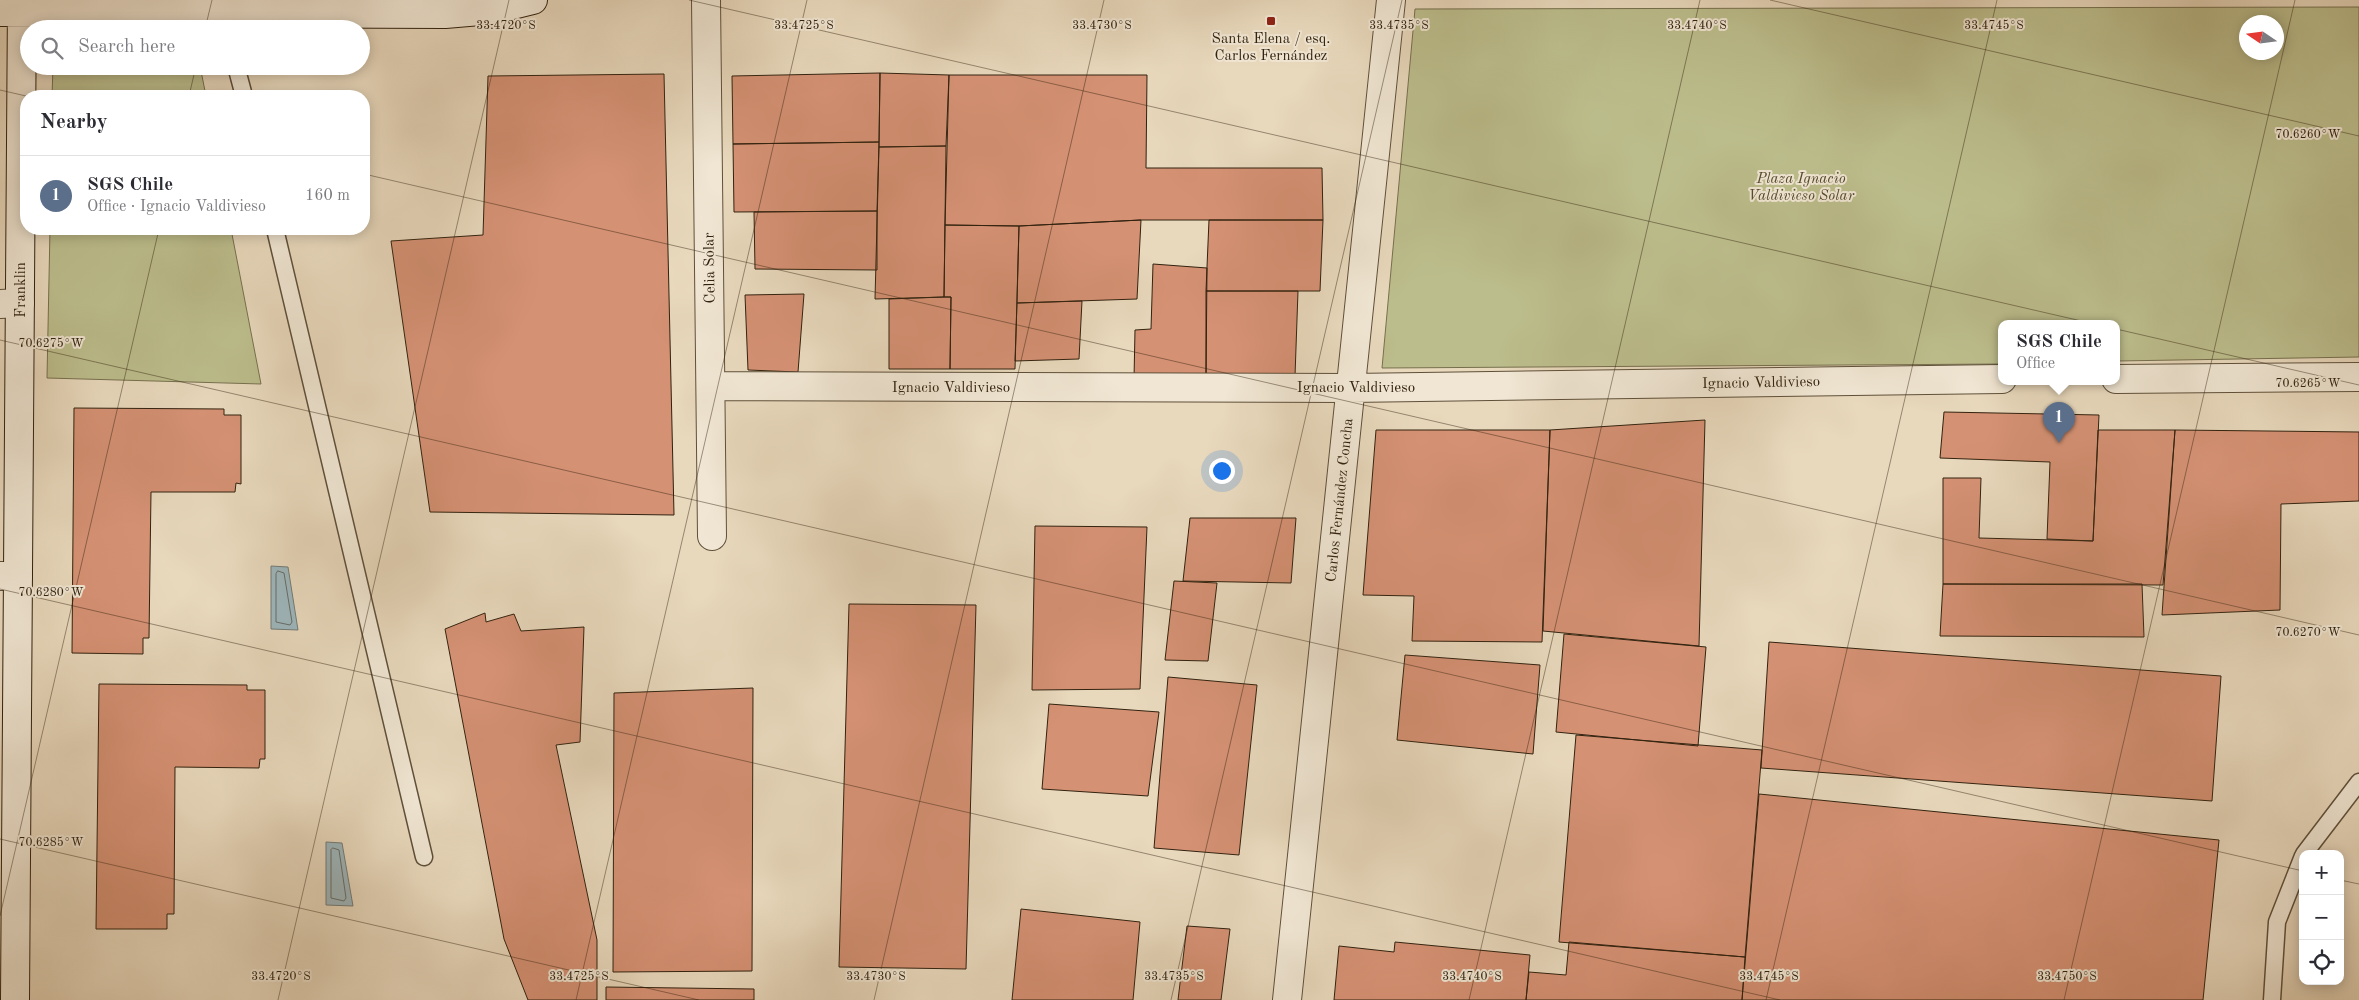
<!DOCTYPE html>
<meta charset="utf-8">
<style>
:root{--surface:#fff;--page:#f2f2f3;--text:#2b2b33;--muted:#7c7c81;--line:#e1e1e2;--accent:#8f2418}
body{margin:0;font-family:"Old Standard TT",serif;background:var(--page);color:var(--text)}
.controls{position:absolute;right:15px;bottom:15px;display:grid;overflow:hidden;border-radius:10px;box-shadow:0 2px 12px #0003}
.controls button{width:45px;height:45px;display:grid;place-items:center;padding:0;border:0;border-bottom:1px solid var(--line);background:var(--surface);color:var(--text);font:25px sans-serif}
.compass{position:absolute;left:2239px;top:15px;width:45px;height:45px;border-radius:50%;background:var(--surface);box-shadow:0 2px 12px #0003;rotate:283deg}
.you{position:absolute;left:1221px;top:470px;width:18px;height:18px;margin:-12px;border:4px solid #fff;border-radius:50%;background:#1a73e8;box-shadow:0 0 0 8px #1a73e833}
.badge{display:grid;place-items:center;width:32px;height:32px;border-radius:50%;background:var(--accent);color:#fff;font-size:16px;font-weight:700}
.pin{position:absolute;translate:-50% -41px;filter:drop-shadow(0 1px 2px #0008)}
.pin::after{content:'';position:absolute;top:26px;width:18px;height:15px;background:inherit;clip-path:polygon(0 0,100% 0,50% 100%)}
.popup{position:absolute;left:1998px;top:320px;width:122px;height:65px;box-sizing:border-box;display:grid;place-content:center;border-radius:10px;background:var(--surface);filter:drop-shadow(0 1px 4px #0005);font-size:16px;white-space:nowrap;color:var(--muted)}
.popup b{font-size:19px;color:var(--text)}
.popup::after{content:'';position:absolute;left:50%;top:100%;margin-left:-10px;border:10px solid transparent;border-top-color:var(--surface)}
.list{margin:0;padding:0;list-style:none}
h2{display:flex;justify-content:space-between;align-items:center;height:65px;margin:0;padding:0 20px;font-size:21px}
h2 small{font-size:16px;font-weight:400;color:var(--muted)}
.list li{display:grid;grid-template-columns:32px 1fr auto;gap:15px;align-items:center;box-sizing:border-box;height:80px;padding:0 20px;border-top:1px solid var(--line)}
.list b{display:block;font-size:19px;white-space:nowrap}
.list p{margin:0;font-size:16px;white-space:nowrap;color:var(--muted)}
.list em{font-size:16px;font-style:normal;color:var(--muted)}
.icon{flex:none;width:28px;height:28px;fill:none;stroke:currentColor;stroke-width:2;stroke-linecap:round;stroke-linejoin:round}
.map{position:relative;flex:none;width:2359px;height:1000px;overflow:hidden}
.search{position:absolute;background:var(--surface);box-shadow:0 2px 12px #0003;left:20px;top:20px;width:350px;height:55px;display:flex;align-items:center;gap:12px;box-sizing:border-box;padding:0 18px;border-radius:28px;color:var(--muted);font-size:19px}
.panel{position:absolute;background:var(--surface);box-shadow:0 2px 12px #0003;left:20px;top:90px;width:350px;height:145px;border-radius:20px}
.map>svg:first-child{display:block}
</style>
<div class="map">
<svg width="2359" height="1000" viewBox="0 0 2359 1000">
<rect width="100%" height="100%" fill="#e8d8bc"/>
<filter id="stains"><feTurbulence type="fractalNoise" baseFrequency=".004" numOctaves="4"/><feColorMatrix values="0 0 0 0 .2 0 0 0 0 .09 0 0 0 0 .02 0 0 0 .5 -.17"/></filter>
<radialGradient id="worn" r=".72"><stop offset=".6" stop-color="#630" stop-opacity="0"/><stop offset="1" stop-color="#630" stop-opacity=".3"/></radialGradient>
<path fill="#bcbd8c" stroke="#76704e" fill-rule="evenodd" d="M2359 7V357L2117 361 2116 324H2002L2001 364 1382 368 1415 9ZM2246 22H2276V52H2246Z
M53 66H200L206 96H52Z
M50 229H231L261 384 47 378Z"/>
<path fill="#9db6bc" stroke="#727b77" d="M271 566 288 567 298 630 271 629Z
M326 842 342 843 353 906 326 905Z"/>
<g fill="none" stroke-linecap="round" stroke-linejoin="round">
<path stroke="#676c66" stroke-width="1" d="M278 571 284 573 292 622 290 625 276 622V574Z
M333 848 339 850 346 898 344 901 331 898V850Z"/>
</g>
<path fill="#d59174" stroke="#31220f" d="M880 73 879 142 733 144 732 76Z
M880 73 949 75 946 146 879 147Z
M664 74 674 515 430 512 391 241 483 235 488 76Z
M949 75H1147L1146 168H1322L1323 220H1141L1019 226 945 225Z
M879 142 877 211 734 212 733 144Z
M946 146 944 297 875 299 879 147Z
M877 211V270L755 269 754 212Z
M1141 220 1137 299 1017 303 1019 226Z
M1209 220H1323L1320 291H1206Z
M945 225 1019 226 1015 369H950L951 297H944Z
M1153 264 1207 268 1206 378 1134 379 1135 330 1151 329Z
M1206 291H1298L1295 376 1206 378Z
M804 294 798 372 748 370 745 295Z
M944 297H951L950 369H889V299Z
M1082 301 1079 359 1015 361 1017 303Z
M74 408 224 409V415H241V484L236 483 235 492H151L149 638H143V654L72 653Z
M1944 412 2099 415 2093 541 2047 539 2050 462 1940 458Z
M1705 420 1699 646 1543 631 1550 430Z
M1376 430H1550L1542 642 1412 641 1414 596 1363 595Z
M2098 430H2175L2163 585 1943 584V478H1981L1979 538 2093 541Z
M2175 430 2359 432V501L2281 504 2280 610 2162 615Z
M1190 518H1296L1291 583 1183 581Z
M1035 526 1147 527 1140 689 1032 690Z
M1174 581 1217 583 1208 661 1165 660Z
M1943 584H2142L2144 637 1940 636Z
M849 604 976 605 966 969 839 967Z
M485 613 486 622 514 614 521 631 584 627 580 742 556 745 597 940V1000H528L504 939 445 629Z
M1564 634 1706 647 1698 746 1556 732Z
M1769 642 2221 676 2212 801 1761 768Z
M1405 655 1540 665 1533 754 1397 740Z
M1168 677 1257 685 1239 855 1154 848Z
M99 684 247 685V690H265V759H260L259 768 175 767 174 914H167V929H96Z
M753 688 752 971 613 972 614 693Z
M1049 704 1159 712 1148 796 1042 789Z
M1576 735 1762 750 1745 957 1559 942Z
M1759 794 2219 840 2203 1000H1742Z
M1021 909 1140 922 1133 1000H1012Z
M1187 926 1230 929 1221 1000H1178Z
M1395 942 1530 955 1526 1000H1334L1339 946 1394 952Z
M1569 942 1745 957 1742 1000H1526L1529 972 1566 975Z
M606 987 754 989V1000H606Z"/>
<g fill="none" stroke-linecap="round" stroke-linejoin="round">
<g stroke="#5f503a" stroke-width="19">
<path id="service" d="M236 66 244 96
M275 229 424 857
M2304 854 2359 782
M2272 1000 2277 922 2303 856"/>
</g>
<g stroke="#5f503a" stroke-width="30">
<path id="minor" d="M706 0 712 536
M0 304 20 303
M2116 379 2359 377
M711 386 1351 388 2002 379
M0 576H18
M1287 1000 1391 0"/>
</g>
<g stroke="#31220f" stroke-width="30">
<path id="secondary" d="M0 12 445 14 492 10 533 0
M15 1000 22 0"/>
</g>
<use href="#service" stroke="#f0e6d3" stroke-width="16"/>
<use href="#minor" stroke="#f0e6d3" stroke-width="28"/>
<use href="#secondary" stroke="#f0e6d3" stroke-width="28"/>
</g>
<path fill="none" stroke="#31220f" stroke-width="1" stroke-opacity="0.45" d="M689 0 2359 385M1770 0 2359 136M205 29 212 0M0 90 26 96M189 96 196 66M364 174 2359 635M0 340 2303 871M0 589 1780 1000M0 839 699 1000M2340 880 2359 884M0 916 159 229M278 1000 509 0M576 1000 807 0M874 1000 1104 0M1171 1000 1402 0M1469 1000 1700 0M1766 1000 1997 0M2064 1000 2295 0"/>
<rect fill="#8f2418" stroke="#f0e6d3" stroke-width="2" x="1266" y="16" width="10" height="10" rx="2.5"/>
<g text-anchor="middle" stroke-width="4" stroke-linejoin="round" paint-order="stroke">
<g font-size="15" fill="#31220f" stroke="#f0e6d3">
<text x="1271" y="43">Santa Elena / esq.<tspan x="1271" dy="17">Carlos Fernández</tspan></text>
</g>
<g font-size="15" font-style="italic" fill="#54492e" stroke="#f0e6d3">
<text x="1801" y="183">Plaza Ignacio<tspan x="1801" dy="17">Valdivieso Solar</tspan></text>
</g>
<g font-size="15" fill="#31220f" stroke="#f0e6d3">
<text transform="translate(709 268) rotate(-91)" y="5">Celia Solar</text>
<text transform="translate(20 290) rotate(-90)" y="5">Franklin</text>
<text transform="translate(1761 382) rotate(-1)" y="5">Ignacio Valdivieso</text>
<text x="951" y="392">Ignacio Valdivieso</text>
<text x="1356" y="392">Ignacio Valdivieso</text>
<text transform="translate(1339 500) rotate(-84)" y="5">Carlos Fernández Concha</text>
</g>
</g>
<g font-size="12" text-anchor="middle" fill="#31220f" stroke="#f0e6d3" stroke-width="4" stroke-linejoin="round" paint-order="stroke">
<text x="506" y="29">33.4720°S</text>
<text x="804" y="29">33.4725°S</text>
<text x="1102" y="29">33.4730°S</text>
<text x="1399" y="29">33.4735°S</text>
<text x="1697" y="29">33.4740°S</text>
<text x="1994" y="29">33.4745°S</text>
<text x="2308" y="138">70.6260°W</text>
<text x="51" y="347">70.6275°W</text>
<text x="2308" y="387">70.6265°W</text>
<text x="51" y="596">70.6280°W</text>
<text x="2308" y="636">70.6270°W</text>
<text x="51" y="846">70.6285°W</text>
<text x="281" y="980">33.4720°S</text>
<text x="579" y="980">33.4725°S</text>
<text x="876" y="980">33.4730°S</text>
<text x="1174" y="980">33.4735°S</text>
<text x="1472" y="980">33.4740°S</text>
<text x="1769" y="980">33.4745°S</text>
<text x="2067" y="980">33.4750°S</text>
</g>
<rect width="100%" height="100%" filter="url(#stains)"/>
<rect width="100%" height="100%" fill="url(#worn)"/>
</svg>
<div class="controls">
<button>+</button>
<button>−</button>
<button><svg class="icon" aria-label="locate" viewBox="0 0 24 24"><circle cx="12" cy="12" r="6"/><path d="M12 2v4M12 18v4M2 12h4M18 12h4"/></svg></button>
</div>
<svg class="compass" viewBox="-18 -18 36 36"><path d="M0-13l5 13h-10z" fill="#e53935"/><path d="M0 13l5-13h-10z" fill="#7c7c81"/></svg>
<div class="you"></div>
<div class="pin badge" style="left:2059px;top:443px;background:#5c6f8a">1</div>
<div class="popup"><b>SGS Chile</b>Office</div>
<div class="search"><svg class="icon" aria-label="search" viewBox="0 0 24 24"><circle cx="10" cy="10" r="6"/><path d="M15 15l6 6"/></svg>Search here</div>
<section class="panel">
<h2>Nearby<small></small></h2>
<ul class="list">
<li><span class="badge" style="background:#5c6f8a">1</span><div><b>SGS Chile</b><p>Office · Ignacio Valdivieso</p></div><em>160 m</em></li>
</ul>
</section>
</div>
